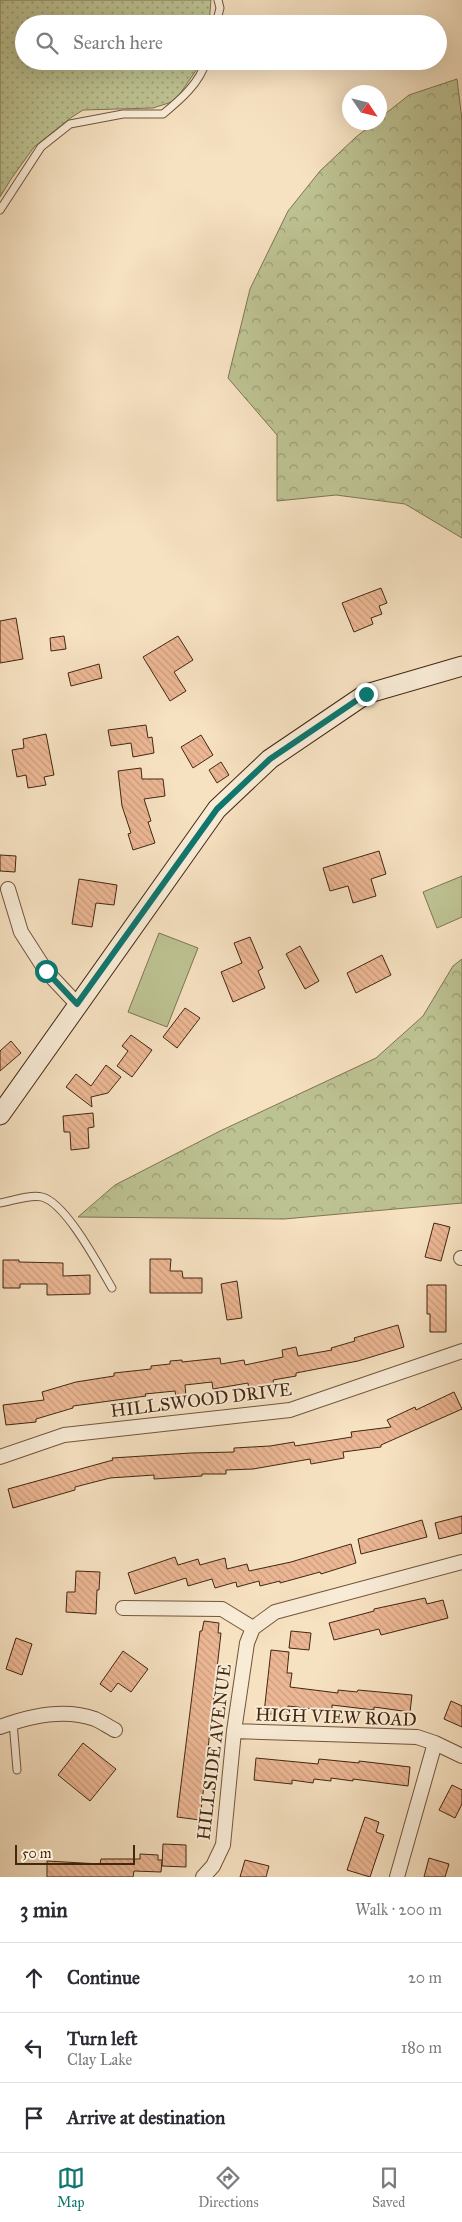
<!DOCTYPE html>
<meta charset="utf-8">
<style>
:root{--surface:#fff;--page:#f2f2f3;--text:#2b2b33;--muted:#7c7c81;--line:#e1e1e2;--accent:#0f766e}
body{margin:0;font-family:"IM FELL Great Primer",serif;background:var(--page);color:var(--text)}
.compass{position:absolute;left:342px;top:85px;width:45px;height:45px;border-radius:50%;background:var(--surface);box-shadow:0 5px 20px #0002;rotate:125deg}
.scale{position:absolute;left:15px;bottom:12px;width:120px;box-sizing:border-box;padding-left:5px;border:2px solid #432711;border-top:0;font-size:14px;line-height:18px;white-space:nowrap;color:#432711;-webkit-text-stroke:4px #f9ecd7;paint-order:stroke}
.stop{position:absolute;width:15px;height:15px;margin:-11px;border:4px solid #0f766e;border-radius:50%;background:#fff}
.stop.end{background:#0f766e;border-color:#fff;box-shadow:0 1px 5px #0008}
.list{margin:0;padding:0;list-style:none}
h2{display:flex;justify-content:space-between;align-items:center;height:65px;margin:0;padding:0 20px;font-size:21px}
h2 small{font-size:16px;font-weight:400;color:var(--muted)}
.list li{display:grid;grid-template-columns:32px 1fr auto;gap:15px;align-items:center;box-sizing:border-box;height:70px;padding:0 20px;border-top:1px solid var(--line)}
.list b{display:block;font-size:19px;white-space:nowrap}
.list p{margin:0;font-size:16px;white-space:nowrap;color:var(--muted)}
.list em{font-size:16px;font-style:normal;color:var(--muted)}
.icon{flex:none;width:28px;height:28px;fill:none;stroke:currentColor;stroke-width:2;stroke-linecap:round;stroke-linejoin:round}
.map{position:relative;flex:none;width:462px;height:1877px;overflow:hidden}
.search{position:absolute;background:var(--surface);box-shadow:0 5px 20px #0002;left:15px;right:15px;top:15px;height:55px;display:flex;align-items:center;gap:12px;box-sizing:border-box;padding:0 18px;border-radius:28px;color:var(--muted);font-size:19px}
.sheet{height:275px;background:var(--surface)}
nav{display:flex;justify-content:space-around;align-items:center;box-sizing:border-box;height:70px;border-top:1px solid var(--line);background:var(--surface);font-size:14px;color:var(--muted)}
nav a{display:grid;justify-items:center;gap:2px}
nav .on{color:var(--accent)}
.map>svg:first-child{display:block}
</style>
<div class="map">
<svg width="462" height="1877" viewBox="0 0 462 1877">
<defs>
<pattern id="grass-dots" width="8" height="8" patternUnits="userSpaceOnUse" patternTransform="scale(1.25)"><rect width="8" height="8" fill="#bdc292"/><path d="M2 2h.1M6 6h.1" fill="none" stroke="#9b9e76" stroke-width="1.8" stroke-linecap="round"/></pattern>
<pattern id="forest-crowns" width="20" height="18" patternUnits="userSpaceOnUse" patternTransform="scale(1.25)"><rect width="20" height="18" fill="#bdc292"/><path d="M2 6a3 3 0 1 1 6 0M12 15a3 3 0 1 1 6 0" fill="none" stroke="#9b9e76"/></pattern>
<pattern id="building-back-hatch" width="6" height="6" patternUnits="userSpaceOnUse" patternTransform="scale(1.25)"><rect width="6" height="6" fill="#ecb794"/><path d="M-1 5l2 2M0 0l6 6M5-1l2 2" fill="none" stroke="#cc9d7f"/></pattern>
</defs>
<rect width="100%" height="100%" fill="#f6e1c1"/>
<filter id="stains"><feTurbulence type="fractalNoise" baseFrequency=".004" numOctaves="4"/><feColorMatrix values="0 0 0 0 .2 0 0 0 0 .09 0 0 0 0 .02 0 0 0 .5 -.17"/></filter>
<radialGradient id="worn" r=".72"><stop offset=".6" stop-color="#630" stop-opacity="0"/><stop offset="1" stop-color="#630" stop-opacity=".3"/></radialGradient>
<path fill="url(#grass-dots)" stroke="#807452" d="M0 0H211L209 24H24V61H199L197 69 175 101 153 108 83 110 72 117 34 147 11 179 0 197Z"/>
<path fill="url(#forest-crowns)" stroke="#807452" d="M457 79 462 120V538L405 504 336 495 277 501V435L228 378 250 289 288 211 320 171 356 137 374 123 380 122V118L409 95Z
M462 959V1203L284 1219 78 1217 115 1185 220 1131 376 1058 423 1016 453 966Z"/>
<path fill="#bdc292" stroke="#807452" d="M462 876V917L437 928 423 892Z
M159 933 198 948 167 1027 128 1012Z"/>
<path fill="url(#building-back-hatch)" stroke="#432711" d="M381 588 387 603 379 606 382 614 371 618 373 624 354 632 342 603Z
M16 618 23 659 0 663V621Z
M64 636 66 649 51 651 50 638Z
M178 636 193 660 174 672 186 691 170 701 143 657Z
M99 664 102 678 71 686 68 673Z
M146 725 148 738 152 737 154 753 133 757 131 743 111 746 108 730Z
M46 734 54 775 44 777 46 785 28 788 26 775 17 777 12 750 24 748 23 739Z
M201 735 213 755 193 768 181 747Z
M221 762 229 775 217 783 209 770Z
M141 768 142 779H163L165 796 144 799 151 821 148 822 155 843 133 850 128 834 131 833 122 806 118 771Z
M379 851 386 874 371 879 376 896 353 903 348 886 330 891 323 868Z
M0 855 16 856 15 872 0 871Z
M79 879 117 885 114 905 96 903 92 927 72 924Z
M250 937 263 968 258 971 265 988 233 1002 221 972 242 963 234 943Z
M300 946 319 981 305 989 286 954Z
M382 955 391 975 356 993 347 973Z
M185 1008 200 1018 177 1048 163 1037Z
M131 1035 152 1050 132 1077 117 1066 128 1051 122 1046Z
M11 1041 21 1053 0 1071V1051Z
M106 1065 121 1077 108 1093 91 1097 92 1107 66 1087 76 1074 91 1086Z
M93 1113 94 1127 88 1128 89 1148 71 1150 70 1132H64L63 1116Z
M434 1223 450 1227 441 1261 425 1257Z
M150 1259H171L170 1271H182L183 1278H202V1293H150Z
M3 1260H19V1262L63 1263V1276L90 1275V1294L47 1295V1284H20V1288H3Z
M237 1281 242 1318 227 1320 221 1284Z
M427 1285H446V1332H430V1314H427Z
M398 1325 404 1347 358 1361 296 1373V1376L273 1380 274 1386 249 1390 248 1383 213 1389 212 1382 185 1385 186 1396 176 1397 175 1391 145 1394 146 1396 73 1406V1408L36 1419V1422L6 1425 3 1405 44 1400 42 1392 76 1382 114 1376V1373L151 1369V1366L170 1364V1361L182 1360V1362L220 1358 221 1364 244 1360 245 1365 283 1357 282 1350 296 1347 298 1356 332 1350 331 1348 355 1341 354 1338Z
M454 1392 462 1409 381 1445V1447L343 1452 344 1458 311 1464 310 1459 253 1469 226 1470V1474H202V1476L154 1479V1475L110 1478 75 1487V1490L13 1508 8 1489 113 1460 112 1458 191 1453 234 1452V1448L270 1446 294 1442 295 1446 352 1437 351 1432 391 1427 387 1420 415 1407 416 1410Z
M462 1516V1533L439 1539 435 1523Z
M422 1520 427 1537 361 1554 358 1539Z
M351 1544 356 1563 321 1574 320 1572 280 1583V1581L260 1586 259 1581 237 1587 236 1582 215 1588 212 1579 188 1586 186 1578 135 1594 128 1573 175 1557 178 1565 198 1559 200 1565 225 1558 227 1569 247 1564 249 1571 291 1562Z
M76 1571 100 1572 99 1590H97L96 1614 66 1612 67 1592H75Z
M425 1598 427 1604 443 1600 448 1618 381 1635 379 1629 334 1640 329 1623 374 1611V1609Z
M204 1621 219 1623 218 1633H221L200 1820 177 1817 200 1631H202Z
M291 1631 311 1633 309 1650 289 1648Z
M16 1638 32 1644 22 1675 6 1669Z
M271 1650 289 1652 287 1673H292L290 1687 338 1693V1690L357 1692 358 1690 412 1695 410 1712 374 1707V1710L332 1705V1711L288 1706 287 1716 264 1713Z
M123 1651 148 1669 131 1692 118 1683 111 1692 100 1684Z
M451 1701 462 1706V1727L444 1719Z
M83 1743 116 1769 90 1801 58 1775Z
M256 1758 318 1764 319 1759 359 1763V1761L410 1767 408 1786 353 1779V1781L331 1778V1781L314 1779 313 1783 292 1780V1784L254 1780Z
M452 1785 462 1790V1804L455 1818 439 1810Z
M365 1817 379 1822 376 1832 384 1835 370 1877 347 1870Z
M163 1844 186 1845V1867L162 1866Z
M140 1854 158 1855V1860H162L161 1872 134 1871 133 1877H47V1861L100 1864 101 1859H140Z
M429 1858 449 1864 445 1877H424Z
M245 1860 269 1866 266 1877H240Z"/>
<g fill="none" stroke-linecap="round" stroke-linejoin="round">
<g stroke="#70563d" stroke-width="9">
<path id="service" d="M216 24 220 8 218 0
M0 210 41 147 70 124 123 114H163C180 100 200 83 206 61
M0 1203C12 1201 30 1194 42 1197 66 1203 99 1266 112 1288
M13 1722 17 1770"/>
</g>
<g stroke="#70563d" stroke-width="16">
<path id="minor" d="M8 889 21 932 46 971 77 1004
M461 1258H462
M0 1457 64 1435 290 1410 462 1351
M123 1608 222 1609 253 1628
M0 1727C29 1716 65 1708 95 1719 102 1722 109 1727 115 1730
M234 1731 417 1737 435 1743 462 1756
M203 1877 213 1866 223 1845 234 1731 247 1643 253 1628 275 1612 462 1562
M397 1877 435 1743"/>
</g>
<g stroke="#432711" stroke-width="21">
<path id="secondary" d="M0 1115 217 809 270 759 366 694 462 666"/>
</g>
<use href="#service" stroke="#f9ecd7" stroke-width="7"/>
<use href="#minor" stroke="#f9ecd7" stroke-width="14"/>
<use href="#secondary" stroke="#f9ecd7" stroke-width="19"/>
</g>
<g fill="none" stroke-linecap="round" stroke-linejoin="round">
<path stroke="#0f766e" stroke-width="6" d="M46 971 77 1004 217 809 270 759 366 694"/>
</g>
<g text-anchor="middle" stroke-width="4" stroke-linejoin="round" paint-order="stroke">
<g font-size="18" fill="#432711" stroke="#f9ecd7">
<text transform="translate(201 1400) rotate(-7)" y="6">HILLSWOOD DRIVE</text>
<text transform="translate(336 1717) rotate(2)" y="6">HIGH VIEW ROAD</text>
<text transform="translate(214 1752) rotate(-83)" y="6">HILLSIDE AVENUE</text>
</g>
</g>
<rect width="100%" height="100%" filter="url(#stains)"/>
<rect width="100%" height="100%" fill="url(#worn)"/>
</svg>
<svg class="compass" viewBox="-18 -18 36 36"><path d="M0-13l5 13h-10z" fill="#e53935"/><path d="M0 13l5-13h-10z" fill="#7c7c81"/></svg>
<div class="scale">50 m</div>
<div class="stop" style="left:46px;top:971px"></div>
<div class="stop end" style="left:366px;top:694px"></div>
<div class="search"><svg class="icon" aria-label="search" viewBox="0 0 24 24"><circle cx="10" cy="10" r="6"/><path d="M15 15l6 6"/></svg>Search here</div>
</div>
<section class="sheet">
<h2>3 min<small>Walk · 200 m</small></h2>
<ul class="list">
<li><svg class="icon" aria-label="ahead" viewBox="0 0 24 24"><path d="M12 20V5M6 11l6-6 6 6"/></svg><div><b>Continue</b></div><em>20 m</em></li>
<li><svg class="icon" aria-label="left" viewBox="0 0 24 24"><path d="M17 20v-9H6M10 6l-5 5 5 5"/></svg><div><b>Turn left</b><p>Clay Lake</p></div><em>180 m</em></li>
<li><svg class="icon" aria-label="arrive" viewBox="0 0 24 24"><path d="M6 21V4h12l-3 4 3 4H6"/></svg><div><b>Arrive at destination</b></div></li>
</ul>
</section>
<nav>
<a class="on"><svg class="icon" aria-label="map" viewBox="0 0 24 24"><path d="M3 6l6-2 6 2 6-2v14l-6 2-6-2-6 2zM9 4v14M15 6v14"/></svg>Map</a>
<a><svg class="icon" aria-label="directions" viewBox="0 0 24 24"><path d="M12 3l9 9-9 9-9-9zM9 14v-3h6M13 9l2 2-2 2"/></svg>Directions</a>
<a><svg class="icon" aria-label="saved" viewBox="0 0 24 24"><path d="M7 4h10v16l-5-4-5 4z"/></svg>Saved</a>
</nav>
